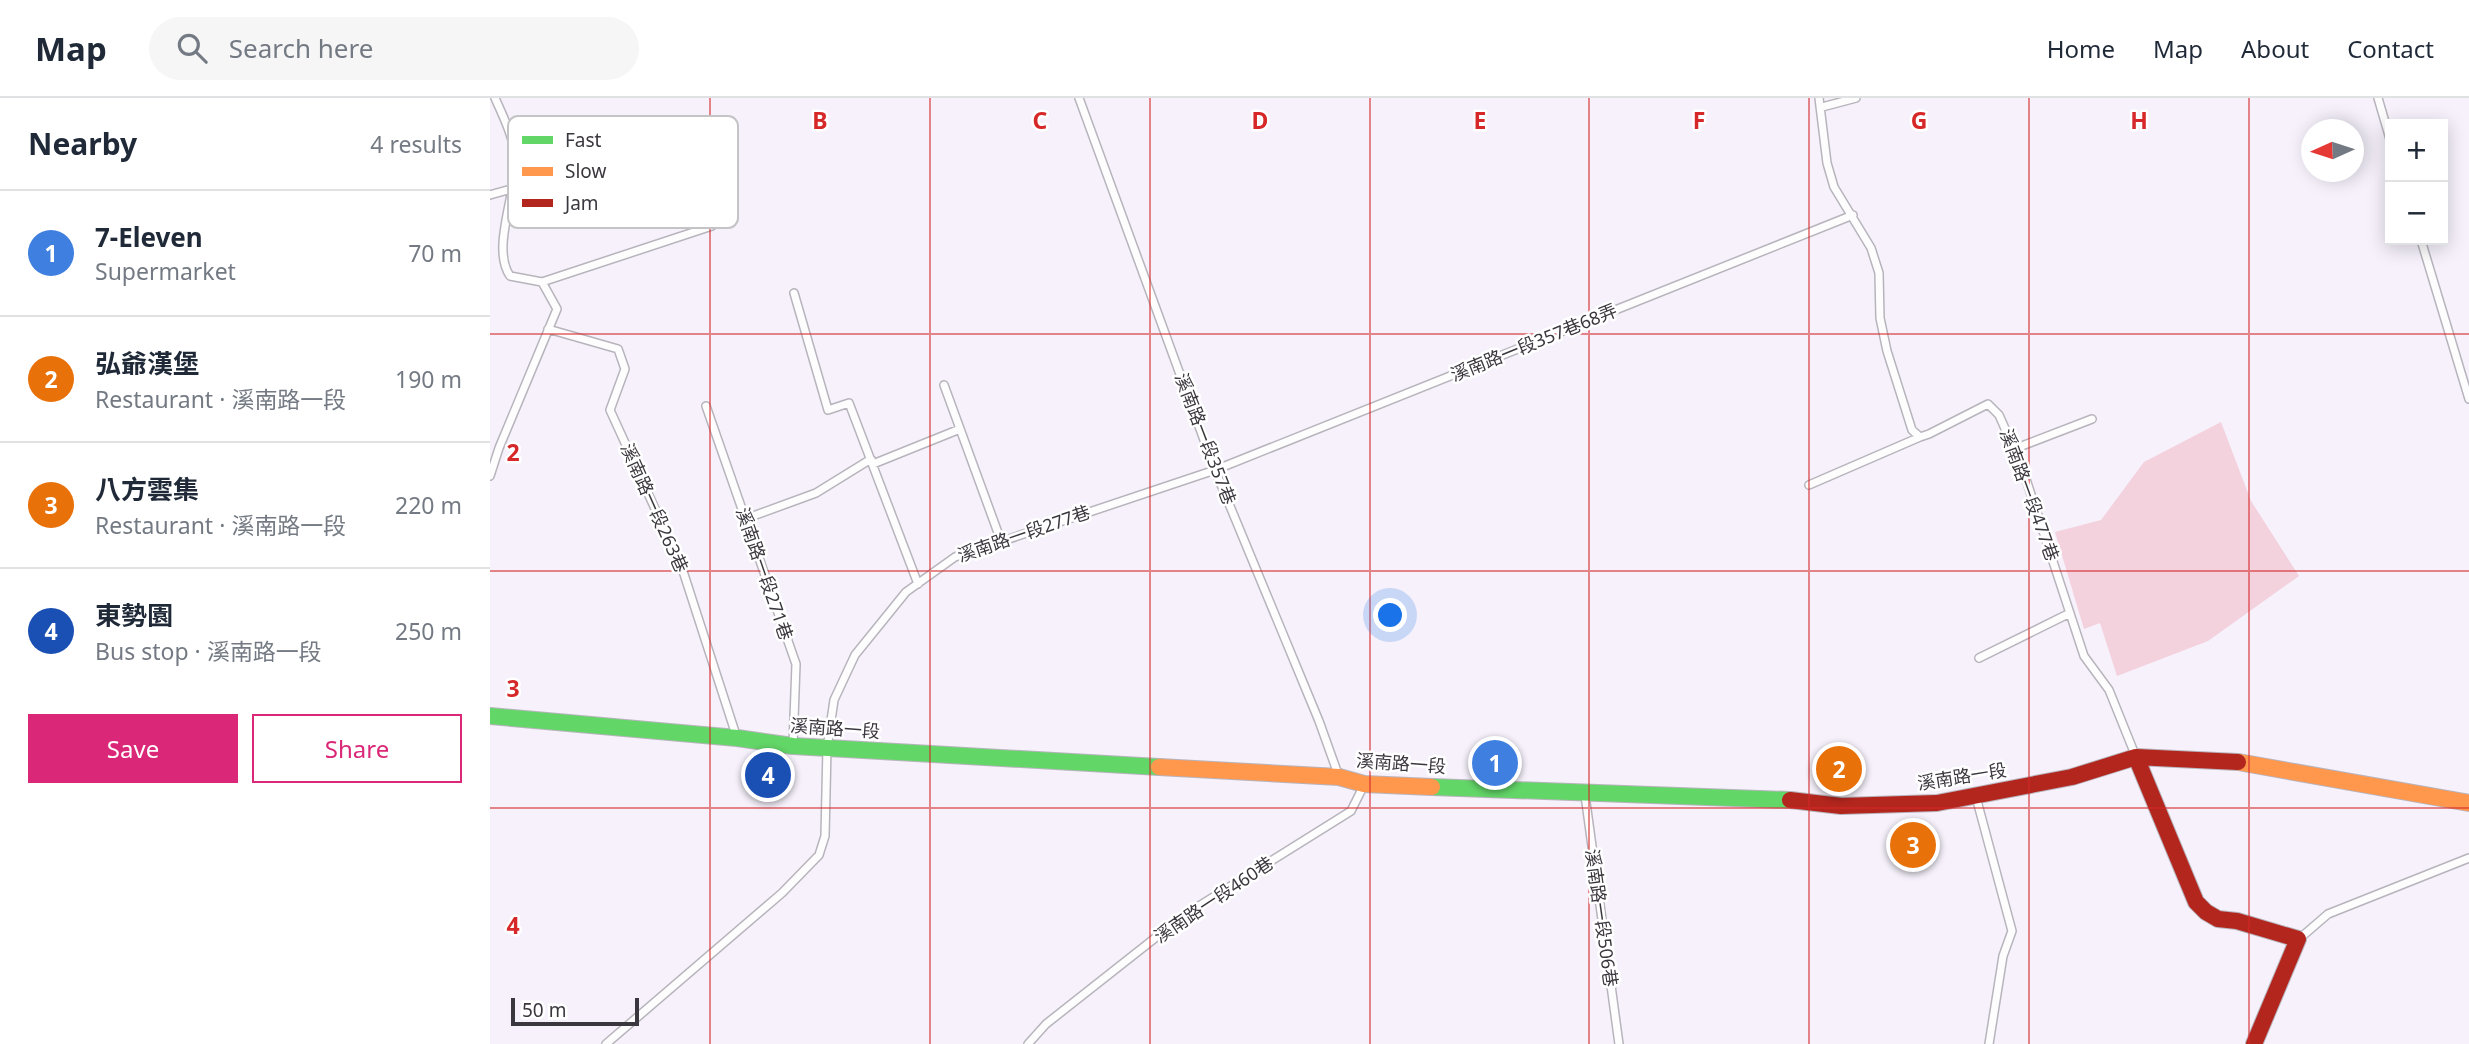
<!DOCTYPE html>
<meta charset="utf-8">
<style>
:root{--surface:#fff;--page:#f6f6f7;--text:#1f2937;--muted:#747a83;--line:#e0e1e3;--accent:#db2777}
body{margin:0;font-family:"Noto Sans","Noto Sans TC",sans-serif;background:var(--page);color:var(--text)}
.controls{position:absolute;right:21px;top:21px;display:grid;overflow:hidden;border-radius:0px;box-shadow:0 4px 18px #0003}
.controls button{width:63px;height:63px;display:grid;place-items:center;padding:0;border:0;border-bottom:2px solid var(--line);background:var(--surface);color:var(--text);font:35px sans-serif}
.compass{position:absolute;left:1811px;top:21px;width:63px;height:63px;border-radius:50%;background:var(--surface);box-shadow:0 4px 18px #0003;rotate:267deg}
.scale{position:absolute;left:21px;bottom:18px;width:128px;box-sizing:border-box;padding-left:7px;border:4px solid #3a373e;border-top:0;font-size:19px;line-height:24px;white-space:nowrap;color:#3a373e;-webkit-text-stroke:5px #fff;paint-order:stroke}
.you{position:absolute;left:901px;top:518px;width:24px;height:24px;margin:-18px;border:5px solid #fff;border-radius:50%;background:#1a73e8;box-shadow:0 0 0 10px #1a73e833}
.badge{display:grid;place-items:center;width:46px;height:46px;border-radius:50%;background:var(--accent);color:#fff;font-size:23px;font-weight:700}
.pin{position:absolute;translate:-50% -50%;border:4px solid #fff;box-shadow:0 2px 7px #0006}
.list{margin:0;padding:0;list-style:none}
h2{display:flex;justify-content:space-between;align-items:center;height:91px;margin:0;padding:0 28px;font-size:30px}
h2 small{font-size:23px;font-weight:400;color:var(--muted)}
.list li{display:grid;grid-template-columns:46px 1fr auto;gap:21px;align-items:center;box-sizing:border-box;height:126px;padding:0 28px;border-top:2px solid var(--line)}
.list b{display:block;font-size:26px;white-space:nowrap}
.list p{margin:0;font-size:23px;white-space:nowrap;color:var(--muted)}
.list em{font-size:23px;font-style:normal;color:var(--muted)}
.actions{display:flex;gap:14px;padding:21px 28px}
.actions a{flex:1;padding:16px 0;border:2px solid var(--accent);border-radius:0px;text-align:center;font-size:24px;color:var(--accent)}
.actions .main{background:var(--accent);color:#fff}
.icon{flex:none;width:38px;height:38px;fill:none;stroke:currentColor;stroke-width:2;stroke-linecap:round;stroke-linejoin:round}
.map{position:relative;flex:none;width:1979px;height:946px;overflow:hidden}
header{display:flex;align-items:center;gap:42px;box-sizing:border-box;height:98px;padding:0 35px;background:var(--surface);border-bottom:2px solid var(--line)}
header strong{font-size:33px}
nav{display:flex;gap:38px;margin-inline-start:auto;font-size:24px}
.search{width:490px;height:63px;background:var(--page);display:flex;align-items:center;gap:18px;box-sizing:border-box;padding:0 24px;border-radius:38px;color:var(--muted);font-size:26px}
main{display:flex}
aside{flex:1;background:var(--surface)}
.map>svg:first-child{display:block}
</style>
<header>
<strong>Map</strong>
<div class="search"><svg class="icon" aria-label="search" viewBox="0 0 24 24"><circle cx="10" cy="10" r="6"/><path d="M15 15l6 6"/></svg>Search here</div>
<nav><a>Home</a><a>Map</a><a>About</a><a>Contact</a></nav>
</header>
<main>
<aside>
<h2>Nearby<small>4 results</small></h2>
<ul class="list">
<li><span class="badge" style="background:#3f7fe0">1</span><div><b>7-Eleven</b><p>Supermarket</p></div><em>70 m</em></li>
<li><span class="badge" style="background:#e8710a">2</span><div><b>弘爺漢堡</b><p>Restaurant · 溪南路一段</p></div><em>190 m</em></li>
<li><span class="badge" style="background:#e8710a">3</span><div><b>八方雲集</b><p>Restaurant · 溪南路一段</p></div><em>220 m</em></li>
<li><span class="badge" style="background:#1a4fb4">4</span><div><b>東勢園</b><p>Bus stop · 溪南路一段</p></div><em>250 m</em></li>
</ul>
<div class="actions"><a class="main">Save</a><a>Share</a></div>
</aside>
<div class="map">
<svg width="1979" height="946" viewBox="0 0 1979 946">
<rect width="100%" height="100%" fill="#f6f1fb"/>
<path fill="#f3d1dd" d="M1731 324 1761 403 1809 478 1718 543 1627 578 1610 525 1594 531 1565 434 1611 422 1654 364Z"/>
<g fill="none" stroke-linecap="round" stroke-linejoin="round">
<g stroke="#b8b4bc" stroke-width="10">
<path id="lane" d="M589 0 725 372 829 623 848 676
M1329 0 1337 65 1344 89 1381 150 1389 175 1390 220 1397 253 1422 332 1430 339 1439 336 1498 306 1509 317 1532 369 1594 558 1619 592 1646 659
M1888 0 1900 41
M1332 9 1366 0
M0 97 21 91
M1931 142 1979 301
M52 184 222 128
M304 195 338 312 359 305 428 486
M58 231 128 251 135 271 120 312 192 470 246 637
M454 287 511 443
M216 308 306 566 303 648
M1524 351 1602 321
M383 366 470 331
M0 378 9 350 67 211 52 184 20 178C0 149 29 91 25 56 22 36 13 18 5 0
M1319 387 1430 339
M255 421 326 395 381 361
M1489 560 1580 515
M1095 697 1129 946
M1486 699 1522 833 1513 858 1499 946
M1809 841 1838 816 1979 760
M116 946 292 795 329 757 335 738 337 650 344 602 365 557 416 494 465 459 725 372 1363 117
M538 946 556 926 693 818 861 713 874 687"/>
</g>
<g stroke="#b8b4bc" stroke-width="18">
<path id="fast" d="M0 618 247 640 303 648 669 669
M942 689 1300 702"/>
</g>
<g stroke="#b8b4bc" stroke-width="18">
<path id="slow" d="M1748 664 1979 705
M669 669 849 679 874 686 942 689"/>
</g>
<g stroke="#b8b4bc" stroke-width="18">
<path id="jam" d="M1646 659 1706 804 1716 814 1728 821 1747 823 1808 841 1764 946
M1300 702 1351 708 1447 705 1582 679 1646 659 1748 664"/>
</g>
<use href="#lane" stroke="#fefdfe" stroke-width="7"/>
<use href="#fast" stroke="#63d668" stroke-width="16"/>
<use href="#slow" stroke="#ff974d" stroke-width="16"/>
<use href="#jam" stroke="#b3261e" stroke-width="16"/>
</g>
<path fill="none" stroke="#d62828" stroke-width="2" stroke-opacity="0.55" d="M220 0V946M440 0V946M660 0V946M880 0V946M1099 0V946M1319 0V946M1539 0V946M1759 0V946M0 236H1979M0 473H1979M0 710H1979"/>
<g text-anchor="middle" stroke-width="5" stroke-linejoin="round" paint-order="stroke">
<g font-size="18" fill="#3a373e" stroke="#fff">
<text transform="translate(1044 245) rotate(-22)" y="6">溪南路一段357巷68弄</text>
<text transform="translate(715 341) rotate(69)" y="6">溪南路一段357巷</text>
<text transform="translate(1539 397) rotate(70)" y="6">溪南路一段477巷</text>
<text transform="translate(164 410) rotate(66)" y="6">溪南路一段263巷</text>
<text transform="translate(534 436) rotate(-19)" y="6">溪南路一段277巷</text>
<text transform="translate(274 476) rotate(71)" y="6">溪南路一段271巷</text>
<text transform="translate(345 631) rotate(4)" y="6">溪南路一段</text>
<text transform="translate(911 666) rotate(4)" y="6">溪南路一段</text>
<text transform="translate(1472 679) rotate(-9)" y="6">溪南路一段</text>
<text transform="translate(724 802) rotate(-34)" y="6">溪南路一段460巷</text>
<text transform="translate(1111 820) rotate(82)" y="6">溪南路一段506巷</text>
</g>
</g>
<rect x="18" y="18" width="230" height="112" rx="10" fill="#fff" stroke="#c4c3c5" stroke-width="2"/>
<rect x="32" y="38" width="31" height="8" fill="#63d668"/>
<rect x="32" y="69" width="31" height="9" fill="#ff974d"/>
<rect x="32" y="101" width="31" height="8" fill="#b3261e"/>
<g font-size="19" fill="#3a373e">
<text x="75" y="49">Fast</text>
<text x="75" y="80">Slow</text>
<text x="75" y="112">Jam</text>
</g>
<g font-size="23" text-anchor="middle" font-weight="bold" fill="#d62828" stroke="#fff" stroke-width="5" stroke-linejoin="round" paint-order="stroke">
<text x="330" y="31">B</text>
<text x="550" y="31">C</text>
<text x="770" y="31">D</text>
<text x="990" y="31">E</text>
<text x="1209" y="31">F</text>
<text x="1429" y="31">G</text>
<text x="1649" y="31">H</text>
<text x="23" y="363">2</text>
<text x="23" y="599">3</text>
<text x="23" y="836">4</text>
</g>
</svg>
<div class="controls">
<button>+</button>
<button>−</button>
</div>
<svg class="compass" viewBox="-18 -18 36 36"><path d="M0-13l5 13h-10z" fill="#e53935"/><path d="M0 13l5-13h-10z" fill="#747a83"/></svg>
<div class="scale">50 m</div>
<div class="you"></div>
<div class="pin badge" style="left:1005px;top:665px;background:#3f7fe0">1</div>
<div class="pin badge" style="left:1349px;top:671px;background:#e8710a">2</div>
<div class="pin badge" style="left:1423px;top:747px;background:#e8710a">3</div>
<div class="pin badge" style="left:278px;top:677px;background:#1a4fb4">4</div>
</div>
</main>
